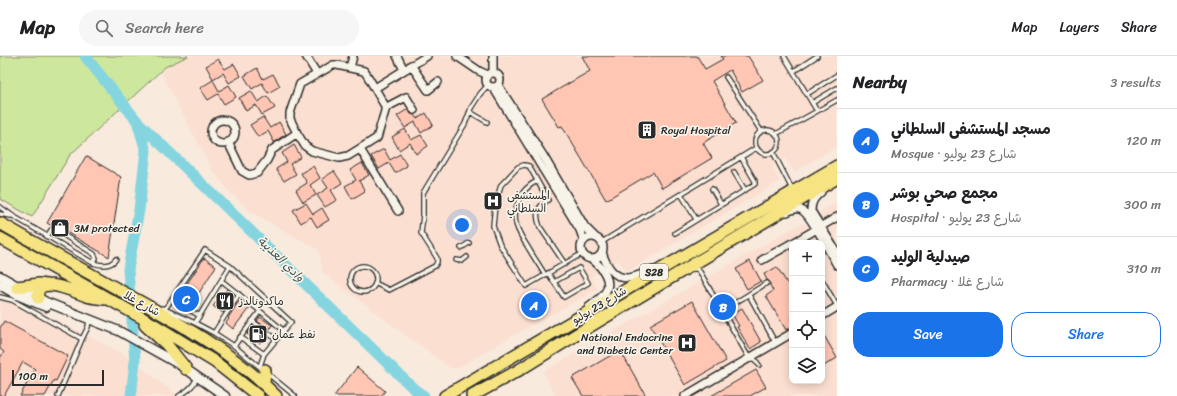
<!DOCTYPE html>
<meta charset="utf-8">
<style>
:root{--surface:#fff;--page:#f6f6f6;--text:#202124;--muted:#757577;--line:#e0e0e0;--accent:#1a73e8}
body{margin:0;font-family:Sriracha,"Playpen Sans Arabic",sans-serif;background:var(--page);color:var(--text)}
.controls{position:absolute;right:12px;bottom:12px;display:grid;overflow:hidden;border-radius:8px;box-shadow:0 2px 10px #0003}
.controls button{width:36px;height:36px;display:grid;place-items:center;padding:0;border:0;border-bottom:1px solid var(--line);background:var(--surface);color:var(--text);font:20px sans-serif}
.scale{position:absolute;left:12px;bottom:10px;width:92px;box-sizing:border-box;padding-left:4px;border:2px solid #2b2b2b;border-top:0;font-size:11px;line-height:14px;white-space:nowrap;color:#2b2b2b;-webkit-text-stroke:3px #f7f3e8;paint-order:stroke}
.you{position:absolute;left:462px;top:169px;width:14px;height:14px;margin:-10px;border:3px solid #fff;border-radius:50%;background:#1a73e8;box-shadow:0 0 0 6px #1a73e833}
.badge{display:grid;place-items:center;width:26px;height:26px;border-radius:50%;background:var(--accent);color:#fff;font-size:13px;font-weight:700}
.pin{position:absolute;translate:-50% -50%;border:2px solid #fff;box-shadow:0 1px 4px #0006}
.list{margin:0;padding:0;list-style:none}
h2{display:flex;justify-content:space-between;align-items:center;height:52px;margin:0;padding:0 16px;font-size:17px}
h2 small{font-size:13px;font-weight:400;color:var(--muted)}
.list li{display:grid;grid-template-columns:26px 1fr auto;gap:12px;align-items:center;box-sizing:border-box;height:64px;padding:0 16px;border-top:1px solid var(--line)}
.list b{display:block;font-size:15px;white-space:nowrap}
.list p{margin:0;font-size:13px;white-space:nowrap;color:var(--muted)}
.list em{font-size:13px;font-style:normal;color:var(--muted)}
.actions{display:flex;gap:8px;padding:12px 16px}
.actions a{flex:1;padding:9px 0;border:1px solid var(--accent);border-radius:16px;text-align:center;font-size:14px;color:var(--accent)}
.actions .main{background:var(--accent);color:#fff}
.icon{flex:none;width:22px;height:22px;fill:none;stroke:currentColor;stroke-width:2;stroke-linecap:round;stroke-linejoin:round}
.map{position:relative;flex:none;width:837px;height:340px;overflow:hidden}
header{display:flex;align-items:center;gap:24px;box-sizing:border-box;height:56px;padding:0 20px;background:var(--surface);border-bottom:1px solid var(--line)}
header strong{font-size:19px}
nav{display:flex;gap:22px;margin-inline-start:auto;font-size:14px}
.search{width:280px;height:36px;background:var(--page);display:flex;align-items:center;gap:10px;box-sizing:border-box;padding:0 14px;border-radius:22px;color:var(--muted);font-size:15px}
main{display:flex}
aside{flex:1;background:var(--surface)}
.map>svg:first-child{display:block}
</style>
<header>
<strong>Map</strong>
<div class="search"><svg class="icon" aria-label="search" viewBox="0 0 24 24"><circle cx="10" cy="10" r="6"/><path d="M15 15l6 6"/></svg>Search here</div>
<nav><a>Map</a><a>Layers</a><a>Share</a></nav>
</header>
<main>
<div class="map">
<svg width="837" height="340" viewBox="0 0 837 340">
<rect width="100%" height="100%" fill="#f9eade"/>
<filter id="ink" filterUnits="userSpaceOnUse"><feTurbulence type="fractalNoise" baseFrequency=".025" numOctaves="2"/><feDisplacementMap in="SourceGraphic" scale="8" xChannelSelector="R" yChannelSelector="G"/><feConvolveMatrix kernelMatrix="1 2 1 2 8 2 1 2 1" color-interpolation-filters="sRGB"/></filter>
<g filter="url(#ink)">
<path fill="#fbdfd1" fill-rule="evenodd" d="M188 0H837V90L794 116 785 102 772 111 780 125 626 216 619 204 591 221 598 233 514 279 457 312H450L323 217 319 194 251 156 228 134 212 113 162 19 165 11Z
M837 146V340H556L543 316 800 168H806L818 162 822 155ZM792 187H822V325H792Z
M0 236 124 298 178 340H0Z"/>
<path fill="#cde79d" stroke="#7c8964" d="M0 0H188L165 11 70 99 32 161 0 143Z"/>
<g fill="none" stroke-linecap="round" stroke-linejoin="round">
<path stroke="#85d5e0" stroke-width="11" d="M85 0 137 65 146 95 139 154 128 213 135 305 131 340
M137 65 414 333 424 340"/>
</g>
<path fill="#ffc6b4" stroke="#2b2b2b" d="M582 0H697L705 13 723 3 721 0H748L763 24 742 36 730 14 712 25 736 67 703 87 712 102 662 132 653 116 606 144 562 70 559 71 542 43 590 15Z
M218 3 225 13 234 8 241 20 229 27 223 17 213 23 206 10Z
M257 12 263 23 273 18 280 30 268 37 262 27 252 33 244 20Z
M213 24 219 35 229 29 236 41 224 48 218 38 208 44 200 32Z
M251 35 258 46 267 40 275 52 262 59 256 49 246 55 239 42Z
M408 53 411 58 414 59 417 63 426 57 433 69 421 77 415 66 405 72 397 60Z
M263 61 270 72 279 66 286 78 274 86 268 75 258 81 250 69Z
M405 73 411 84 421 79 428 90 416 98 410 87 399 94 392 81Z
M294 89 301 101 290 108 296 118 284 125 276 113 287 106 282 97Z
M384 93 390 104 400 98 407 110 395 117 389 107 379 113 371 100Z
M86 100 121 121 109 201 56 170H52L47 167Z
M362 107 369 119 359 125 365 135 352 143 345 130 356 124 350 114Z
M313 110 320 122 310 129 316 139 303 146 296 134 307 127 301 117Z
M334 115 342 127 331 134 337 144 325 151 317 139 328 132 322 123Z
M306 147 313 158 322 152 329 164 317 171 311 161 301 167 293 154Z
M204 202 216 210 192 248 179 240Z
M750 205 761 225 747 233 736 213Z
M777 211 787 227 792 224V271L786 274 766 240 773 235 770 229V226L767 224 764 218Z
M227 233 234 239 223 257 213 250Z
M240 243 250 251 233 273 226 267 229 263 228 262Z
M692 245 726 305 685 329 650 269Z
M742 252 761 286 750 293 737 271 739 270 732 258Z
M260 261 272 269 269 274 257 265Z
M4 265 68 300 56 325 54 324 45 340H20L35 313 23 306 4 340H0V302L4 296 0 293V272Z
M253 270 265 279 260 287 247 278Z
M822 276 837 302 822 311Z
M620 294 646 340H583L572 322Z
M357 311 385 335 381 340H334Z
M756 314 766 331 750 340H711Z"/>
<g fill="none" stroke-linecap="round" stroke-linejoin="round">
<g stroke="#2b2b2b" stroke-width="6">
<path id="service" d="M784 0 817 55
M794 15 817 0
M726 21 761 75
M807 38 837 19
M812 47 837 32
M470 56 487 66
M755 86a12 12 0 1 1 24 0a12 12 0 1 1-24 0Z
M776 78 837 44
M773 96 793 135
M734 116 745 134
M537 125C529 129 522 136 519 144 510 164 518 176 529 193 534 202 540 210 545 219
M712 133 721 148
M681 138 696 163
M0 151 13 160 93 207C102 210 111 210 116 203
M0 158 11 160
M675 177 755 128V125L741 101
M47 181 51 174 54 173 94 198 96 202 93 207
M602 186 756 92
M461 192 469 187
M456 204 462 205 467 201
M565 208 540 171C535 158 537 151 548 144L529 110 524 109 518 111 501 129 495 149 493 170 500 189 526 230 583 197
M230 210 291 266 264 298 260 310
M350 223a13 13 0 1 1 26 0a13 13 0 1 1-26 0Z
M692 213H697L700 216 749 302
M548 217 564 241 588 227 579 212 554 226
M822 224 837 250
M222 225 260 255
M375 227 389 234 435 210 437 206V202L421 177 423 159V137L465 68 471 52 480 38 488 29
M749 239 775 286
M0 241 12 244 82 283 88 271 89 264
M172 244 200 260
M162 252 195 267 214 277 234 290 295 340
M165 253 205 194 230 210 195 267
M722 255 767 227
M252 265 276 283
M214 277 239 238
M240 281 264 298
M234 290 260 255 283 274
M753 301 759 309
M58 340 82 283
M179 340C187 335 193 331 197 322"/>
</g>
<g stroke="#2b2b2b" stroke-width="10">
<path id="minor" d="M306 0 317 18
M397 0 404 14
M457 0 479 15 488 19
M493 0V17
M333 9H337L364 15 367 19 385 50V55L377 82 348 100 339 102 312 95 305 90 297 77 290 63V57L300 28Z
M411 9 428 34 438 26
M350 12 353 0
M486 24a7 7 0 1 1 14 0a7 7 0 1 1-14 0Z
M498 29 544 101 585 171 595 181
M493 31 580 174 584 185
M375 32 427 0
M385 52 406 41 414 54
M211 76a12 12 0 1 1 24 0a12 12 0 1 1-24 0Z
M228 86 242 115 249 119 257 117 267 104 272 94 297 77
M360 93 398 155
M821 136C814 142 811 146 811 155L837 197
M787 156C791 154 795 152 799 153 809 154 831 199 837 209
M581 192a11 11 0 1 1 22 0a11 11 0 1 1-22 0Z
M793 187 837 161
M602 196C604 203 607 209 611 214 624 229 637 219 653 214
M762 204 792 187
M589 251C594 247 600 243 604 238 614 226 602 211 592 203
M822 260 837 251
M685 340 792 277"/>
</g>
<g stroke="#2b2b2b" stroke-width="11">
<path id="tertiary" d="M0 220 46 246 119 275 180 309 225 340
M0 229 17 239 46 251"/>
</g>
<g stroke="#2b2b2b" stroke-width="14">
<path id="primary" d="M0 167C43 192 87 216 130 240 182 269 234 297 276 340
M0 182 153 268 215 306 258 340
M17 231 39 228 46 229
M38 242C34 216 77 237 87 240 93 242 100 242 106 243
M145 269 167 289 186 313
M264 328 265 314
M445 340 837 110
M472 340 519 314 587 272 837 122"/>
</g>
<use href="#service" stroke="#f7f3e8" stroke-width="3.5"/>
<use href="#minor" stroke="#f7f3e8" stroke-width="7"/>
<use href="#tertiary" stroke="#f7f3e8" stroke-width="8"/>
<use href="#primary" stroke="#f6e381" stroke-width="11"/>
</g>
</g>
<defs>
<g id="building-square" transform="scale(1)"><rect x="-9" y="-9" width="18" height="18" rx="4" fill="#2b2b2b" stroke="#f7f3e8"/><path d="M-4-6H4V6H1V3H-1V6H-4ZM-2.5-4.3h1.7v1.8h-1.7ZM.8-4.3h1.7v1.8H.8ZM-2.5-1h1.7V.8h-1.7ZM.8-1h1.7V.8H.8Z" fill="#fff"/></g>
<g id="hospital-square" transform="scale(1)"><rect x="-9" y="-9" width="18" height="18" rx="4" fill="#2b2b2b" stroke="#f7f3e8"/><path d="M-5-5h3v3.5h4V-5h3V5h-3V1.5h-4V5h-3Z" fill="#fff"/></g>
<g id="shop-square" transform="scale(1)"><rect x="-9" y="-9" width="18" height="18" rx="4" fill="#2b2b2b" stroke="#f7f3e8"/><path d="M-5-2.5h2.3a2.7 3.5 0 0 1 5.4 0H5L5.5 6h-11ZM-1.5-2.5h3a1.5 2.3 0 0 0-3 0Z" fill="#fff"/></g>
<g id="restaurant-square" transform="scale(1)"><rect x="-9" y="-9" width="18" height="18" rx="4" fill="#2b2b2b" stroke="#f7f3e8"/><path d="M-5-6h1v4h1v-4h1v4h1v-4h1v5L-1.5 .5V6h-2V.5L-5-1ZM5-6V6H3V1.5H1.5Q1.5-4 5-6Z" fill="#fff"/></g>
<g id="fuel-square" transform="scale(1)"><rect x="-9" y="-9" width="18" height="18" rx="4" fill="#2b2b2b" stroke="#f7f3e8"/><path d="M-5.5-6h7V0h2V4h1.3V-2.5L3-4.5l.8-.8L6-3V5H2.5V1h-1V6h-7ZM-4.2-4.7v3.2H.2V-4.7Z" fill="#fff"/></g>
</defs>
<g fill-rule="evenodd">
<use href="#building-square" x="647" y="74"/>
<use href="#hospital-square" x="493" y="145"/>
<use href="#shop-square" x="60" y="172"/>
<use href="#restaurant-square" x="225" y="245"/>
<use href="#fuel-square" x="258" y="278"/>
<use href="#hospital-square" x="687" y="287"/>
</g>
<g text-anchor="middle" stroke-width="3.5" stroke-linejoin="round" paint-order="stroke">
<rect fill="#f7f3e8" stroke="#686764" stroke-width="1" x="640" y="208" width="28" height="16" rx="3"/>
<g font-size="10" font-weight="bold" fill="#2b2b2b">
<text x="654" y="220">S28</text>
</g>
<g font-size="11" fill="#2b2b2b" stroke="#f7f3e8" text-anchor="start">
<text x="661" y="78">Royal Hospital</text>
<text x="507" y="143">المستشفى<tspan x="507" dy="13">السلطاني</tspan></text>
<text x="74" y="176">3M protected</text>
<text x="239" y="249">ماكدونالدز</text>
<text x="272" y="282">نفط عمان</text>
<text x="673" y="285" text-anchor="end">National Endocrine<tspan x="673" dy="13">and Diabetic Center</tspan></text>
</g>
<g font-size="11" fill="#2b2b2b" stroke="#f7f3e8">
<text transform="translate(142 247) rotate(29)" y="4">شارع غلا</text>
<text transform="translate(599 249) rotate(-31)" y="4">شارع 23 يوليو</text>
</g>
<g font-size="12" font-style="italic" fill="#425658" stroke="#f7f3e8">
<text transform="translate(281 203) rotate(44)" y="4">وادي العذيبة</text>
</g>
</g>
</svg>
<div class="controls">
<button>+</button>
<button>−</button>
<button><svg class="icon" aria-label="locate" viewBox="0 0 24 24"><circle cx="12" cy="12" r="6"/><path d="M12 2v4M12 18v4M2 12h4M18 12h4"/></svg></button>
<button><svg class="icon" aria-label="layers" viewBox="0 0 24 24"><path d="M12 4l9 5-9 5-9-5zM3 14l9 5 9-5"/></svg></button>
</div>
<div class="scale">100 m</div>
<div class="you"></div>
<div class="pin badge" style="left:534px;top:249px">A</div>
<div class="pin badge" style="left:723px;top:251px">B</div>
<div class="pin badge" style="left:186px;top:243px">C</div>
</div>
<aside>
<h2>Nearby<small>3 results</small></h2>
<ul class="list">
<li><span class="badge">A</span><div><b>مسجد المستشفى السلطاني</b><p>Mosque · شارع 23 يوليو</p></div><em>120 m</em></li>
<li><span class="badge">B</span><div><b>مجمع صحي بوشر</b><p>Hospital · شارع 23 يوليو</p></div><em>300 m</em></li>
<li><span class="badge">C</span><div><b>صيدلية الوليد</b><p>Pharmacy · شارع غلا</p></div><em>310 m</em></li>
</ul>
<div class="actions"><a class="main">Save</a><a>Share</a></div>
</aside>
</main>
